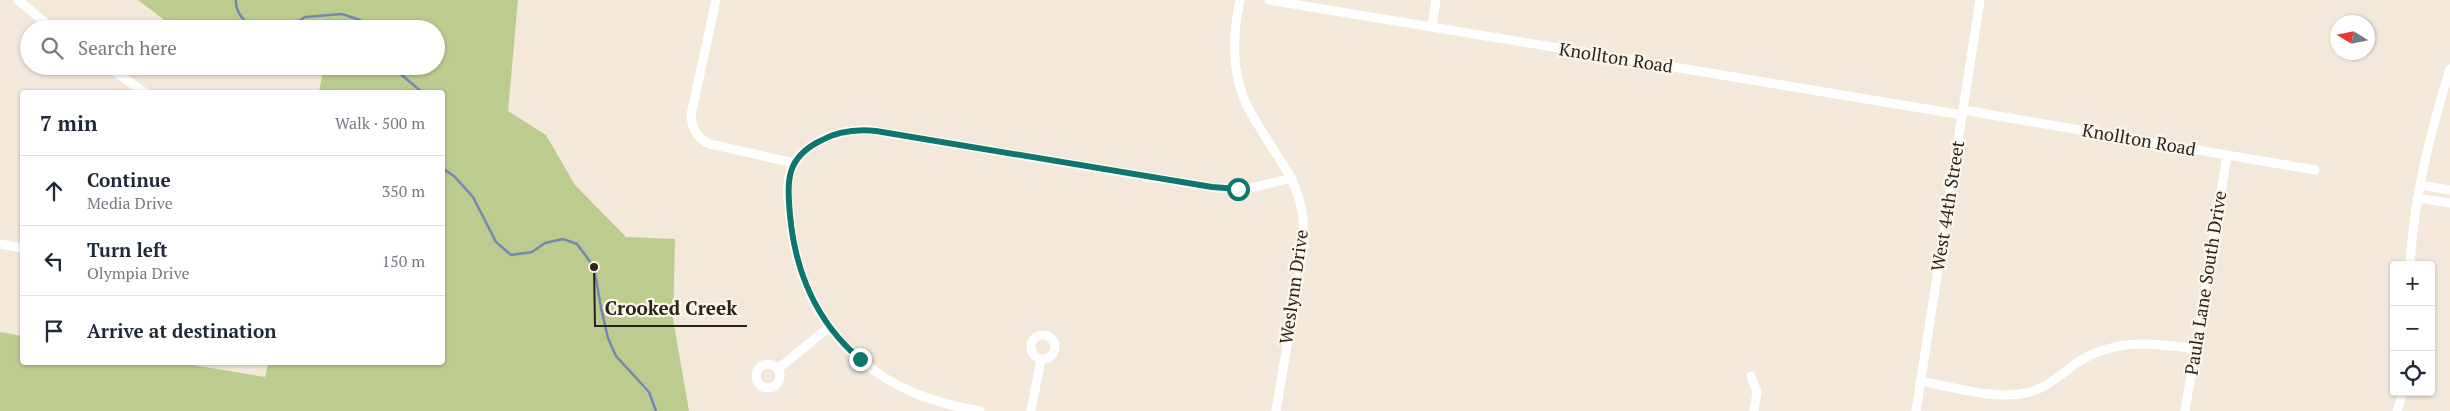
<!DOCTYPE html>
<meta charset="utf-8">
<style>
:root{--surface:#fff;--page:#f6f6f7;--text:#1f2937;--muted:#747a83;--line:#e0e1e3}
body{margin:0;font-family:"PT Serif",serif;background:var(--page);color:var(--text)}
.controls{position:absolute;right:15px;bottom:15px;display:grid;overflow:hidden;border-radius:5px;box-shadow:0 1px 4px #0004}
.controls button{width:45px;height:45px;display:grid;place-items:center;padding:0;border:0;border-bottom:1px solid var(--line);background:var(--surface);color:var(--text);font:25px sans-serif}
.compass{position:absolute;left:2330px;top:15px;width:45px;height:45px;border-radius:50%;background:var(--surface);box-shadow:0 1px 4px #0004;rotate:280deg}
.stop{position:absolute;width:15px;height:15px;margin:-11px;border:4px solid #0f766e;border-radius:50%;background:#fff}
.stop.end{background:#0f766e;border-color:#fff;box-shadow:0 1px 5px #0008}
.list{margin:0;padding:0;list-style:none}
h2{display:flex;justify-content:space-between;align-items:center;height:65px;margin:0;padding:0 20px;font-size:21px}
h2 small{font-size:16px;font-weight:400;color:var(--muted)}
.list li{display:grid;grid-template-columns:32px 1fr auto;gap:15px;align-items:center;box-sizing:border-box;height:70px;padding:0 20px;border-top:1px solid var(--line)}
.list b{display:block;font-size:19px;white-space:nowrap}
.list p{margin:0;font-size:16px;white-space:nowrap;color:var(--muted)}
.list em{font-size:16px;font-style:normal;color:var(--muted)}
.icon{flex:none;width:28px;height:28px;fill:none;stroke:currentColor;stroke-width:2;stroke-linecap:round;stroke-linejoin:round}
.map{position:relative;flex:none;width:2450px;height:411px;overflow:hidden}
.search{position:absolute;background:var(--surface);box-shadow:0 1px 4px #0004;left:20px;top:20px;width:425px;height:55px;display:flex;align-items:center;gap:12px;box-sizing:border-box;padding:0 18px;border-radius:28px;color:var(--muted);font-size:19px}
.panel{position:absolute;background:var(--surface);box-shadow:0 1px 4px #0004;left:20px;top:90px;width:425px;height:275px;border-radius:5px}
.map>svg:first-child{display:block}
</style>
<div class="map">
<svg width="2450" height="411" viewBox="0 0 2450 411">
<rect width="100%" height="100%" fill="#f4e8da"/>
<path fill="#bccb8e" d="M138 0H518L508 111 546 135 575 185 626 237 675 239 673 319 689 411H0V332L22 336V362L181 363 265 377 268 363 442 362V92H319L323 71 301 66H436V29H176Z"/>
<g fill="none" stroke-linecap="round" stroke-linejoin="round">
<path stroke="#7388b3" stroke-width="2.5" d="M236 0C235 12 245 23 255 29
M288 29 305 17 342 14 360 20 375 29
M391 66 422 92
M442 168 454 176 473 197 496 242 511 255 532 252 545 243 563 239 577 244 594 267 601 308 608 338 616 356 649 392 656 411"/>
<path stroke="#fff" stroke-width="9" d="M18 0 53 29
M716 0 691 115C692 129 697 138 710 144L794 163
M1240 0C1232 37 1231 77 1250 111 1277 162 1310 185 1303 250L1276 411
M1269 0 1963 115
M1432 27 1436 0
M107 66 144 92
M1963 110 2315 170
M2420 185 2450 190
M2417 198 2450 203
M0 244 22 248
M2410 265C2414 197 2430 133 2450 69
M1031 347a12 12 0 1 1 24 0a12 12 0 1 1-24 0Z
M756 376a12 12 0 1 1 24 0a12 12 0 1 1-24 0Z
M778 369 829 327
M1751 376 1757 392 1754 411
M1920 381C1954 387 1992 400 2026 393 2047 389 2060 374 2078 362 2116 338 2153 343 2195 349
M980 411C933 403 893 389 857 357 816 321 795 271 790 217 789 206 786 194 788 183 792 145 834 130 868 130L1216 188H1251L1292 178
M1031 411 1041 359
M1916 411 1980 0
M2185 411 2227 156
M2397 411 2403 392"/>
</g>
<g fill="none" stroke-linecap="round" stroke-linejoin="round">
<path stroke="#0f766e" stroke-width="6" d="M860 359C816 322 795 270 790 215 787 180 786 158 820 141 838 131 856 129 876 131L1212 187 1238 189"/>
</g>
<g text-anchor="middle" stroke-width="4.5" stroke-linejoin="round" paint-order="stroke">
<g font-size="18" fill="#29241f" stroke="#fff6ea">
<text transform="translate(1616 58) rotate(9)" y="6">Knollton Road</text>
<text transform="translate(2139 140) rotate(10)" y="6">Knollton Road</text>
<text transform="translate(1948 206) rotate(-81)" y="6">West 44th Street</text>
<text transform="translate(2206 283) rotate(-81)" y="6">Paula Lane South Drive</text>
<text transform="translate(1294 287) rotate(-82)" y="6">Weslynn Drive</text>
</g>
</g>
<path fill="none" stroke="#29241f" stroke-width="2" d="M594 267L595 326H747"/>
<circle fill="#29241f" stroke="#fff6ea" stroke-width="2" cx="594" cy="267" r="5"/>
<g font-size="19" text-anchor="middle" font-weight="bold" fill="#29241f" stroke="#fff6ea" stroke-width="4.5" stroke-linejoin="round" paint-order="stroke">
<text x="671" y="315">Crooked Creek</text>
</g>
</svg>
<div class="controls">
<button>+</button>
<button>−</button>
<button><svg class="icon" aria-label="locate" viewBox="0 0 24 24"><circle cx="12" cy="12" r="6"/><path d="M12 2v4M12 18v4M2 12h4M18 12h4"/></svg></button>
</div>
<svg class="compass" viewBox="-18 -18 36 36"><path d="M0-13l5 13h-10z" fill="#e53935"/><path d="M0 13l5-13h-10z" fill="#747a83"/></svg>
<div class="stop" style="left:1238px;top:189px"></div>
<div class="stop end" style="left:860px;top:359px"></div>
<div class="search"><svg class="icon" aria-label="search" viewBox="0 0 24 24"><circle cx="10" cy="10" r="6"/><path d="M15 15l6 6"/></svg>Search here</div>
<section class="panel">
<h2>7 min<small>Walk · 500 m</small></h2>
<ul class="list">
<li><svg class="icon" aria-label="ahead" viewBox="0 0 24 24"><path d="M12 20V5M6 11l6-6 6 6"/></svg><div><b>Continue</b><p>Media Drive</p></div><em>350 m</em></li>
<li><svg class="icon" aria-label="left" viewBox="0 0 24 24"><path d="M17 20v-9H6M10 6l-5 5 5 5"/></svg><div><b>Turn left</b><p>Olympia Drive</p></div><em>150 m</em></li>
<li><svg class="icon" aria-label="arrive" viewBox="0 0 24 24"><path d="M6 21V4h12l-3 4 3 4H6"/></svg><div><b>Arrive at destination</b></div></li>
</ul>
</section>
</div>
